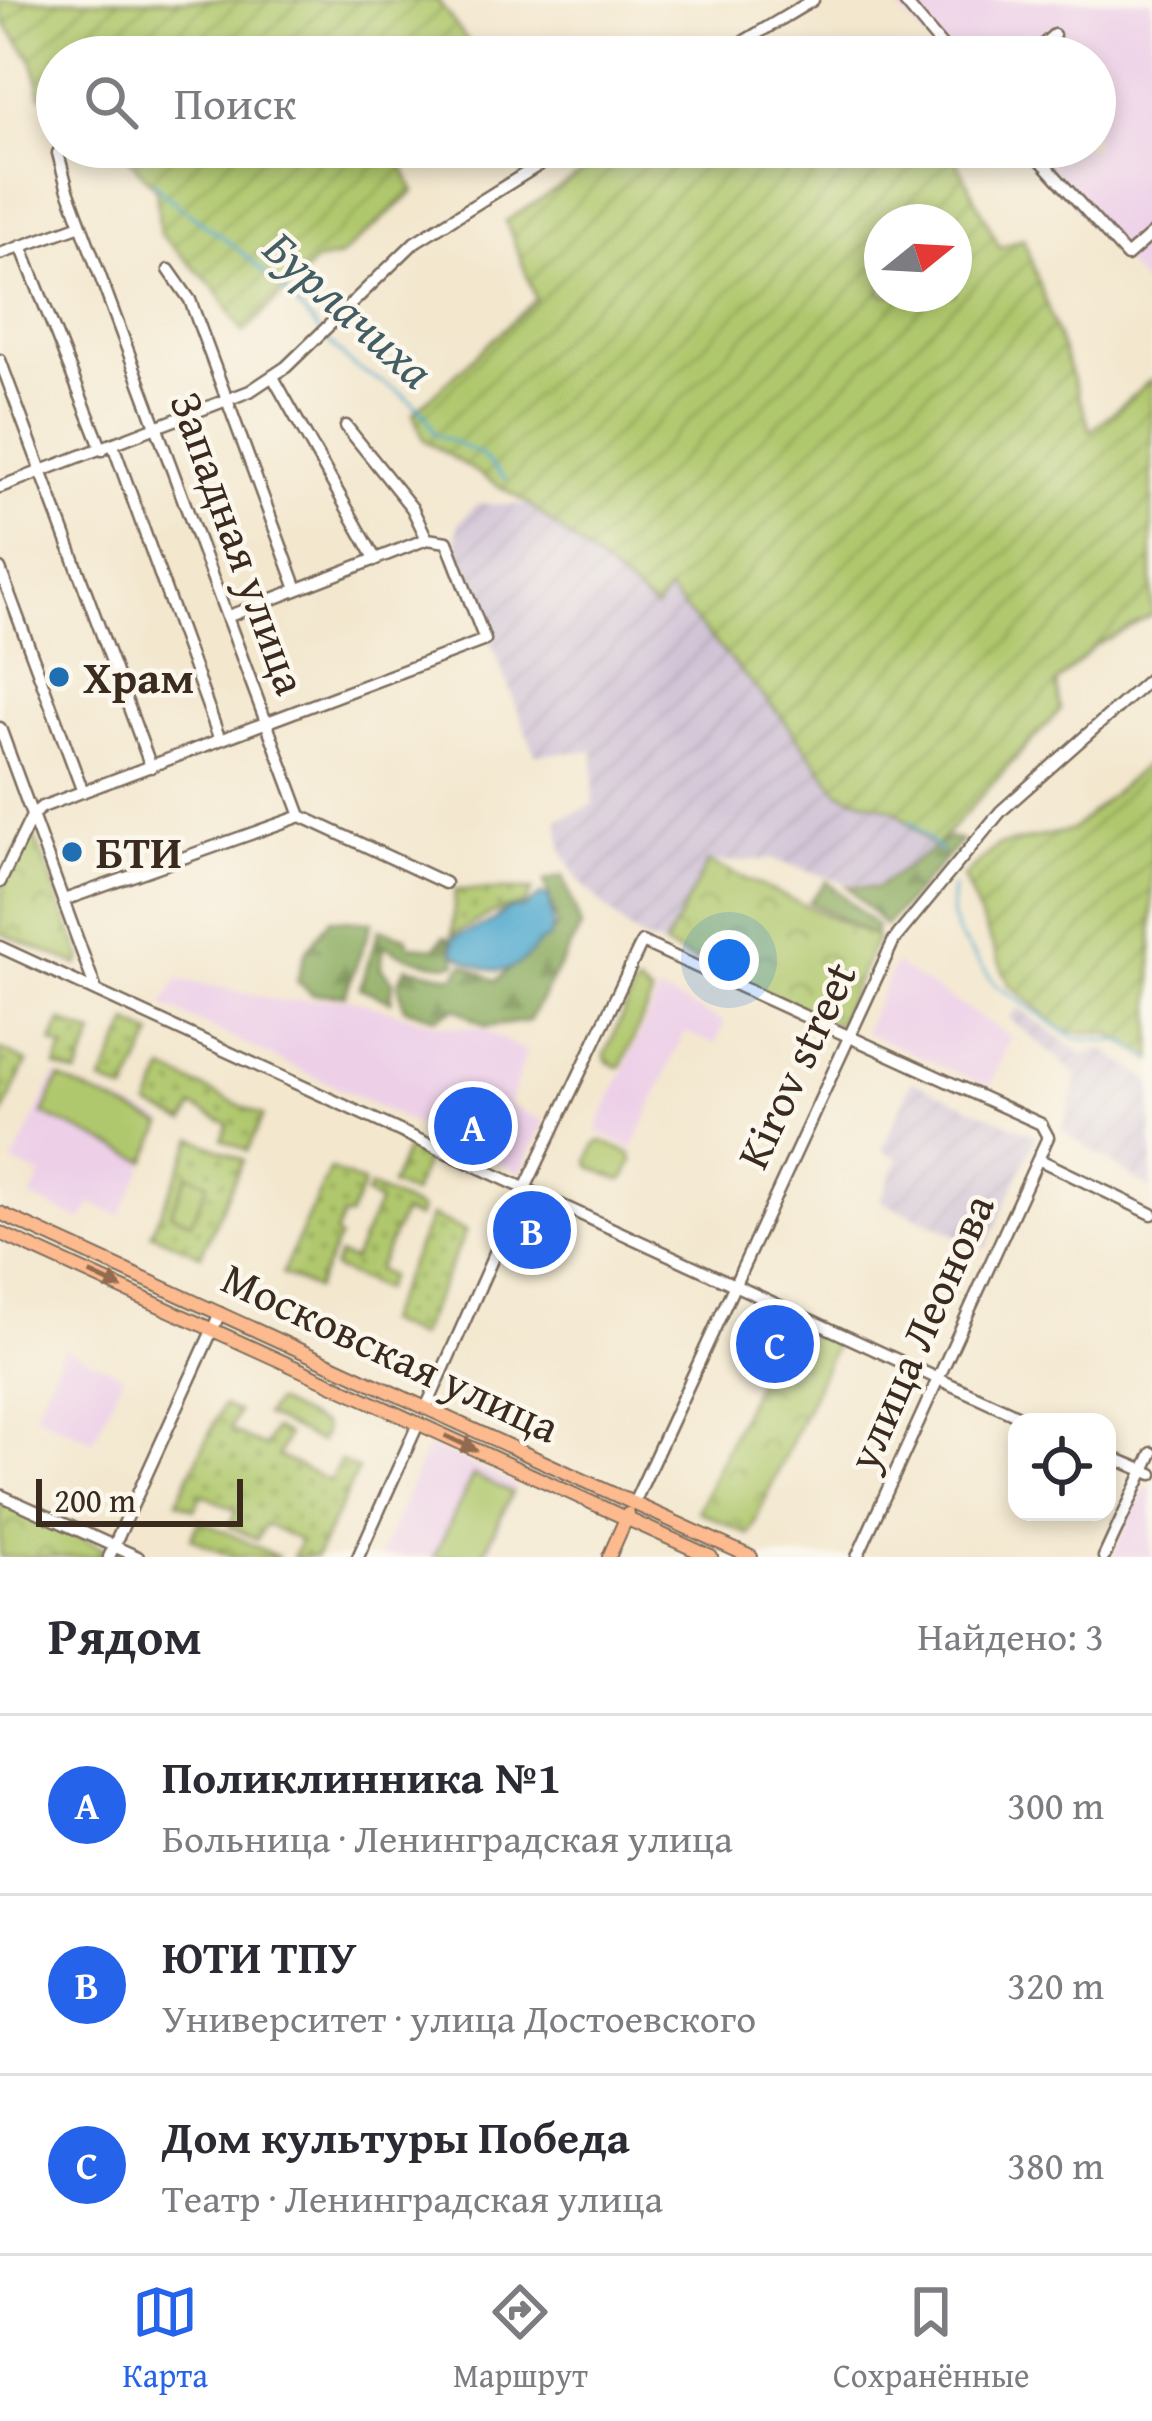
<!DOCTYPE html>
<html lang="ru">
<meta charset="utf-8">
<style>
:root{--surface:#fff;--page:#f7f7f7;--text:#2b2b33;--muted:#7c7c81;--line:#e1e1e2;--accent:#2563eb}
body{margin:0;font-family:"Gentium Book Plus",serif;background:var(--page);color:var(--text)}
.controls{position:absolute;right:36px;bottom:36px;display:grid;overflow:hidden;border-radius:24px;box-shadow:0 6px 18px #0003}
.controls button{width:108px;height:108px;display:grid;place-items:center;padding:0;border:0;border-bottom:3px solid var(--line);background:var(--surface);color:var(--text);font:60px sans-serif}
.compass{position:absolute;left:864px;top:204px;width:108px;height:108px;border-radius:50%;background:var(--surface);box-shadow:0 6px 18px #0003;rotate:72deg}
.scale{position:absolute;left:36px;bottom:30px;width:207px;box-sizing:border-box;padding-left:12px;border:6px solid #3b2a1e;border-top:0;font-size:33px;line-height:42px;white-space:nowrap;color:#3b2a1e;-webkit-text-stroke:9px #fbf7ec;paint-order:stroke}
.you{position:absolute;left:729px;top:960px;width:42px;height:42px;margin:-30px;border:9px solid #fff;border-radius:50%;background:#1a73e8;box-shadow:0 0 0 18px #1a73e833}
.badge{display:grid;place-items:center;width:78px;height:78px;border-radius:50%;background:var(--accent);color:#fff;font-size:39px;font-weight:700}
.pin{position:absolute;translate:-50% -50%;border:6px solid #fff;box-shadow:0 3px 12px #0006}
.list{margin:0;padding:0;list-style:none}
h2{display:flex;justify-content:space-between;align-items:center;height:156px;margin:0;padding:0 48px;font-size:51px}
h2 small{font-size:39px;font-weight:400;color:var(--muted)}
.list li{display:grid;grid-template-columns:78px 1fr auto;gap:36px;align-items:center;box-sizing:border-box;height:180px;padding:0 48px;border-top:3px solid var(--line)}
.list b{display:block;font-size:45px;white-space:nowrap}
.list p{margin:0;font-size:39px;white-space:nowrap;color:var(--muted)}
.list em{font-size:39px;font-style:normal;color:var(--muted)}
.icon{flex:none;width:66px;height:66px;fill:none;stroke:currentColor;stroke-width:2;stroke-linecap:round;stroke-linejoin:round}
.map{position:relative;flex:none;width:1152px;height:1557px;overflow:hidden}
.search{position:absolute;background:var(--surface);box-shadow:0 6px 18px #0003;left:36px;right:36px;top:36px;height:132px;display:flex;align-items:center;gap:30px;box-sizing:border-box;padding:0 42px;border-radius:66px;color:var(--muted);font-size:45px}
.sheet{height:696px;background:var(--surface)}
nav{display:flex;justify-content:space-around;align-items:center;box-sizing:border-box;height:168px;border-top:3px solid var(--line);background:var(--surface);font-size:33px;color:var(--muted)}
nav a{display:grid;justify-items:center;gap:6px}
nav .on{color:var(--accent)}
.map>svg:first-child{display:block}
</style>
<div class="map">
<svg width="1152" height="1557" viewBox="0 0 1152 1557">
<defs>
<pattern id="industrial-furrows" width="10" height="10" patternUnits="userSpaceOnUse" patternTransform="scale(3)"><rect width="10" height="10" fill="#ccbed4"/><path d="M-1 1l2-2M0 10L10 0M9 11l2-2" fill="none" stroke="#b0a3b6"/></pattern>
<pattern id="grass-dots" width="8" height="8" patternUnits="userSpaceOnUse" patternTransform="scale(3)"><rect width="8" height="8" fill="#b0c86d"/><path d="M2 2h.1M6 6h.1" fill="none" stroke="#90a359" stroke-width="1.8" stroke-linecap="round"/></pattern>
<pattern id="forest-firs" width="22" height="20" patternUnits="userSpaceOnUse" patternTransform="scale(3)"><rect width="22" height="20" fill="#8cac60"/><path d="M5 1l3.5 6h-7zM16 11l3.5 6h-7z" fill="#748c4f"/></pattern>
<pattern id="park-crowns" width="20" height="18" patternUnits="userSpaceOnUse" patternTransform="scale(3)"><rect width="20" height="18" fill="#b0c86d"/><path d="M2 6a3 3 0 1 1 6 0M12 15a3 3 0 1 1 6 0" fill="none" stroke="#90a359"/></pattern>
<pattern id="garden-furrows" width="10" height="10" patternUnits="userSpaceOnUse" patternTransform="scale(3)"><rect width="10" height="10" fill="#b0c86d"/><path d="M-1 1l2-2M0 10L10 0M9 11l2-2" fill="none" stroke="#90a359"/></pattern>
</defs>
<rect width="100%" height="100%" fill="#fbf7ec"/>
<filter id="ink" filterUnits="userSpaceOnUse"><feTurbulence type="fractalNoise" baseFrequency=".00833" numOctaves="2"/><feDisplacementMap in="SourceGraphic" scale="24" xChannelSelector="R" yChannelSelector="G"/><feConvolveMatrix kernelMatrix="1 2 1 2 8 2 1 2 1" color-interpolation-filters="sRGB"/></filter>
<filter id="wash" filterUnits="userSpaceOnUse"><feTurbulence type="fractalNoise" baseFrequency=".004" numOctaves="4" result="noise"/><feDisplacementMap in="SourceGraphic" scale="48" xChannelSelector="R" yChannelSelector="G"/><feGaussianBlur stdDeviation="2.7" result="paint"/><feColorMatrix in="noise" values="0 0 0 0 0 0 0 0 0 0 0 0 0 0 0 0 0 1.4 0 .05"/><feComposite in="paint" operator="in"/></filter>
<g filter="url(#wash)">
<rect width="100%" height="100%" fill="#f3e7ce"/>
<path fill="#edd0e8" d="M891 0H1152V294L1021 147H1095V57H942Z
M895 964 1011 1037 990 1087 864 1032Z
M179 979 282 1001 346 998 443 1026 482 1029 526 1051 509 1105 544 1121 520 1173 162 1005Z
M659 992 725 1022 715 1044 684 1032 633 1149 596 1131Z
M55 1075 165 1122 120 1216 91 1203 82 1221 31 1198 41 1176 13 1163Z
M64 1348 123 1375 93 1441 34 1414Z
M428 1446 517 1486 486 1557H379Z
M1145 1486 1152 1490V1557H1112Z"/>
<path fill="url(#industrial-furrows)" d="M477 504 530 505 656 609 667 590 780 715 840 793 895 810 934 848 875 886 845 883 772 859 708 863 664 945 645 941 624 926 579 881 563 853 558 820 593 805 594 751 535 754 456 553 458 524Z
M1019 1008 1084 1055 1103 1049 1152 1082V1190L1062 1131 1078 1076 1009 1018Z
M912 1081 1036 1136 986 1248 880 1201 899 1158 882 1150Z"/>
<path fill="url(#grass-dots)" stroke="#767946" stroke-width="3" d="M455 890H532L524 906C499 905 475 924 452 935Z
M61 1021 94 1035 77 1075 56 1067 63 1048 52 1043Z
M129 1023 153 1035 126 1093 102 1082Z
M0 1049 27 1062 0 1120Z
M165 1070 263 1116 247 1151 222 1139 228 1124 193 1107 185 1122 149 1106Z
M194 1138 243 1160 201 1255 151 1233Z
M407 1148 427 1158 412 1194 391 1185Z
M330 1169 364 1184 349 1217 343 1216 335 1234 339 1238 315 1289 282 1274Z
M370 1187 421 1210 417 1218 403 1213 377 1270 389 1276 383 1290 333 1268 339 1255 353 1260 379 1202 366 1195Z
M431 1216 466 1231 418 1337 384 1322Z
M223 1405 238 1412 230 1430 265 1447 274 1429 287 1435 278 1456 330 1481 340 1461 358 1470 316 1557H293L300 1541 265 1524 257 1539 229 1526 236 1511 202 1494 194 1509 177 1501Z"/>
<path fill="url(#forest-firs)" stroke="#646b3f" stroke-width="3" d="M949 838 962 841 885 926 847 886 876 888Z
M563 876 581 927 529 1021 486 1027 456 1008 436 1018 404 1008 398 983 406 967 454 977 464 964 496 981 558 927 544 881Z
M827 881 877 927 875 936 809 902Z
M330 919 372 922 345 995 312 994 297 981 305 953Z
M379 929 406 937 410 946 435 948 444 936 450 939 457 963C440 969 400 956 384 945L381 968 393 981 391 1001 360 988Z"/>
<path fill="url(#park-crowns)" stroke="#767946" stroke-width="3" d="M34 835 82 959 78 965 0 933C0 902 3 851 34 835Z
M708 862 877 938 837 1025 664 946Z
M811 1332 836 1343 749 1535 698 1511 764 1365 790 1377Z
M275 1402 323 1425 325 1430 320 1442 265 1415Z
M0 1500 104 1548 100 1557H0Z
M200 1520 279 1557H231L191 1538Z"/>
<path fill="url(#garden-furrows)" stroke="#767946" stroke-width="3" fill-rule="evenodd" d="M0 0H437L480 57H57V106L41 95C38 83 36 65 29 55 15 36 0 26 0 0Z
M119 147H398L396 150 414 192 339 257 315 262 243 333 214 287 160 234 156 189Z
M623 147H950L1000 248 1023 238 1091 431 1152 379V615L1095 646 1056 683 1060 710 934 848 895 810 840 793 780 715 668 591 656 609 530 505 424 440 413 414 536 299 506 221ZM882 222H954V294H882Z
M1152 759V1060L1110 1034 1063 1031 1009 984 963 877 997 846 1072 830Z"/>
<path fill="#b0c86d" stroke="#767946" stroke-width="3" d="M639 986 652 996 622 1065 618 1067 606 1060 605 1055 634 988Z
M59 1078 163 1125 146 1161 43 1114Z
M602 1141 631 1154 633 1161 626 1177 621 1180 591 1167 588 1161 596 1144Z
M188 1174 208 1183 191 1222 170 1213Z
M473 1475 512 1493 482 1557H434Z"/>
<path fill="#50a9ce" stroke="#466a76" stroke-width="3" d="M541 895 549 897 553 927 548 939C535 943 536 949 526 958 503 981 478 968 454 953L453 938 490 923 508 909 525 908Z"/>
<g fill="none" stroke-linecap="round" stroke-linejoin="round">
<path stroke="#50a9ce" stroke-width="3" d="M152 181C177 209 211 226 240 251 269 276 296 301 319 331
M325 338 352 365 401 393 425 414 435 434 480 454 505 479
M910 821 941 852
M953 887 951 915 959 936 996 985 1076 1039 1126 1042 1152 1061"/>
</g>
</g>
<g filter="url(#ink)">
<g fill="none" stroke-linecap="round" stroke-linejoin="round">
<g stroke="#7b6c5c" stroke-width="15">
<path id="minor" d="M903 0 951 57
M718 57 813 0
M1029 57 1054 35
M62 147 58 153 67 187 301 816 445 883
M1029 147 1127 256 1152 234
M21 246 102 450
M0 254 81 225
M169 270 190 300 297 589
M0 360 151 767
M273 377 376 560
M346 426 412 508 427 539
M113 445 220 740
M0 487 250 391 286 367 415 242 568 147
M0 569 83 792
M0 728 96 990
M0 882 33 814 42 807 485 640 447 542 427 539 229 616
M64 900 301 816
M0 947 1032 1422
M1038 1159 1152 1214
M426 1408 502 1237 642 942 1041 1124 1048 1137 857 1557
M1107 1455 1152 1474
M0 1495 138 1557
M634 1503 894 940 1001 811 1152 677
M109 1557 220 1313
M358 1557 418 1424
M1104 1557 1152 1453"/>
</g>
<g stroke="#7b6c5c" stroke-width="16">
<path id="major" d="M0 1213 751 1557
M0 1233 711 1557
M609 1557 628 1514"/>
</g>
<use href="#minor" stroke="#fff" stroke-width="10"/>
<use href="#major" stroke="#fcba8e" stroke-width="12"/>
</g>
<defs><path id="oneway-solid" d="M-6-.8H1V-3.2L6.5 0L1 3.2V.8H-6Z" transform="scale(3)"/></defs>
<g fill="#926b50">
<use href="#oneway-solid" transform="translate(106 1281) rotate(25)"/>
<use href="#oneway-solid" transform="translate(461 1443) rotate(25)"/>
</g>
</g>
<g fill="#1f6fb2" stroke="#fbf7ec" stroke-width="4.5">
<circle cx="59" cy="677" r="12"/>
<circle cx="72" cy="852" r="12"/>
</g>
<g text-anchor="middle" stroke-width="9" stroke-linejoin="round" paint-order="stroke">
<g font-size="45" fill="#3b2a1e" stroke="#fbf7ec">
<text transform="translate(239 543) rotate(70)" y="16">Западная улица</text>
<text transform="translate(796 1065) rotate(-65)" y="16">Kirov street</text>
<text transform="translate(920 1332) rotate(-66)" y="16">улица Леонова</text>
<text transform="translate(391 1352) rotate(25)" y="16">Московская улица</text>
</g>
<g font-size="45" font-weight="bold" fill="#3b2a1e" stroke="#fbf7ec" text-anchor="start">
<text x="83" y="693">Храм</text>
<text x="96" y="868">БТИ</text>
</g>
<g font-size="48" font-style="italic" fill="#435d64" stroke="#fbf7ec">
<text transform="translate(349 309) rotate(42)" y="17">Бурлачиха</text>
</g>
</g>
</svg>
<div class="controls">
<button><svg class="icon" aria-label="locate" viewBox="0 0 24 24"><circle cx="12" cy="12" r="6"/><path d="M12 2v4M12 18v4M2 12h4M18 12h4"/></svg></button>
</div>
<svg class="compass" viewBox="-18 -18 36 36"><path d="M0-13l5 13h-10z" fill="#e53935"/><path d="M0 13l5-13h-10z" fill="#7c7c81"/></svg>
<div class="scale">200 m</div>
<div class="you"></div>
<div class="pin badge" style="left:473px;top:1126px">A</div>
<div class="pin badge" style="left:532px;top:1230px">B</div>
<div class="pin badge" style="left:775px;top:1344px">C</div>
<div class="search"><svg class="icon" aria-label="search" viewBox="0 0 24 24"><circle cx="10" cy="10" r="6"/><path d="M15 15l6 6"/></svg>Поиск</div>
</div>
<section class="sheet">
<h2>Рядом<small>Найдено: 3</small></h2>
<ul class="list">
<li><span class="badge">A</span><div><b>Поликлинника №1</b><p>Больница · Ленинградская улица</p></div><em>300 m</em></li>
<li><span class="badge">B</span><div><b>ЮТИ ТПУ</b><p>Университет · улица Достоевского</p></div><em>320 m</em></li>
<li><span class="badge">C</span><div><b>Дом культуры Победа</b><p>Театр · Ленинградская улица</p></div><em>380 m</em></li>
</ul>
</section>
<nav>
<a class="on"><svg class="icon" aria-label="map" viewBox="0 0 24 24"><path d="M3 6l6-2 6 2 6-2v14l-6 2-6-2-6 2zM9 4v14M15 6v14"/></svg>Карта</a>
<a><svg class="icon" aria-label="directions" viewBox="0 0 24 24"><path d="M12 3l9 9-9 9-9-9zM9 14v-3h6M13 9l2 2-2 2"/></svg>Маршрут</a>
<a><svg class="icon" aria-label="saved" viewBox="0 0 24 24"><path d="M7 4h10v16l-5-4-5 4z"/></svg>Сохранённые</a>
</nav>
